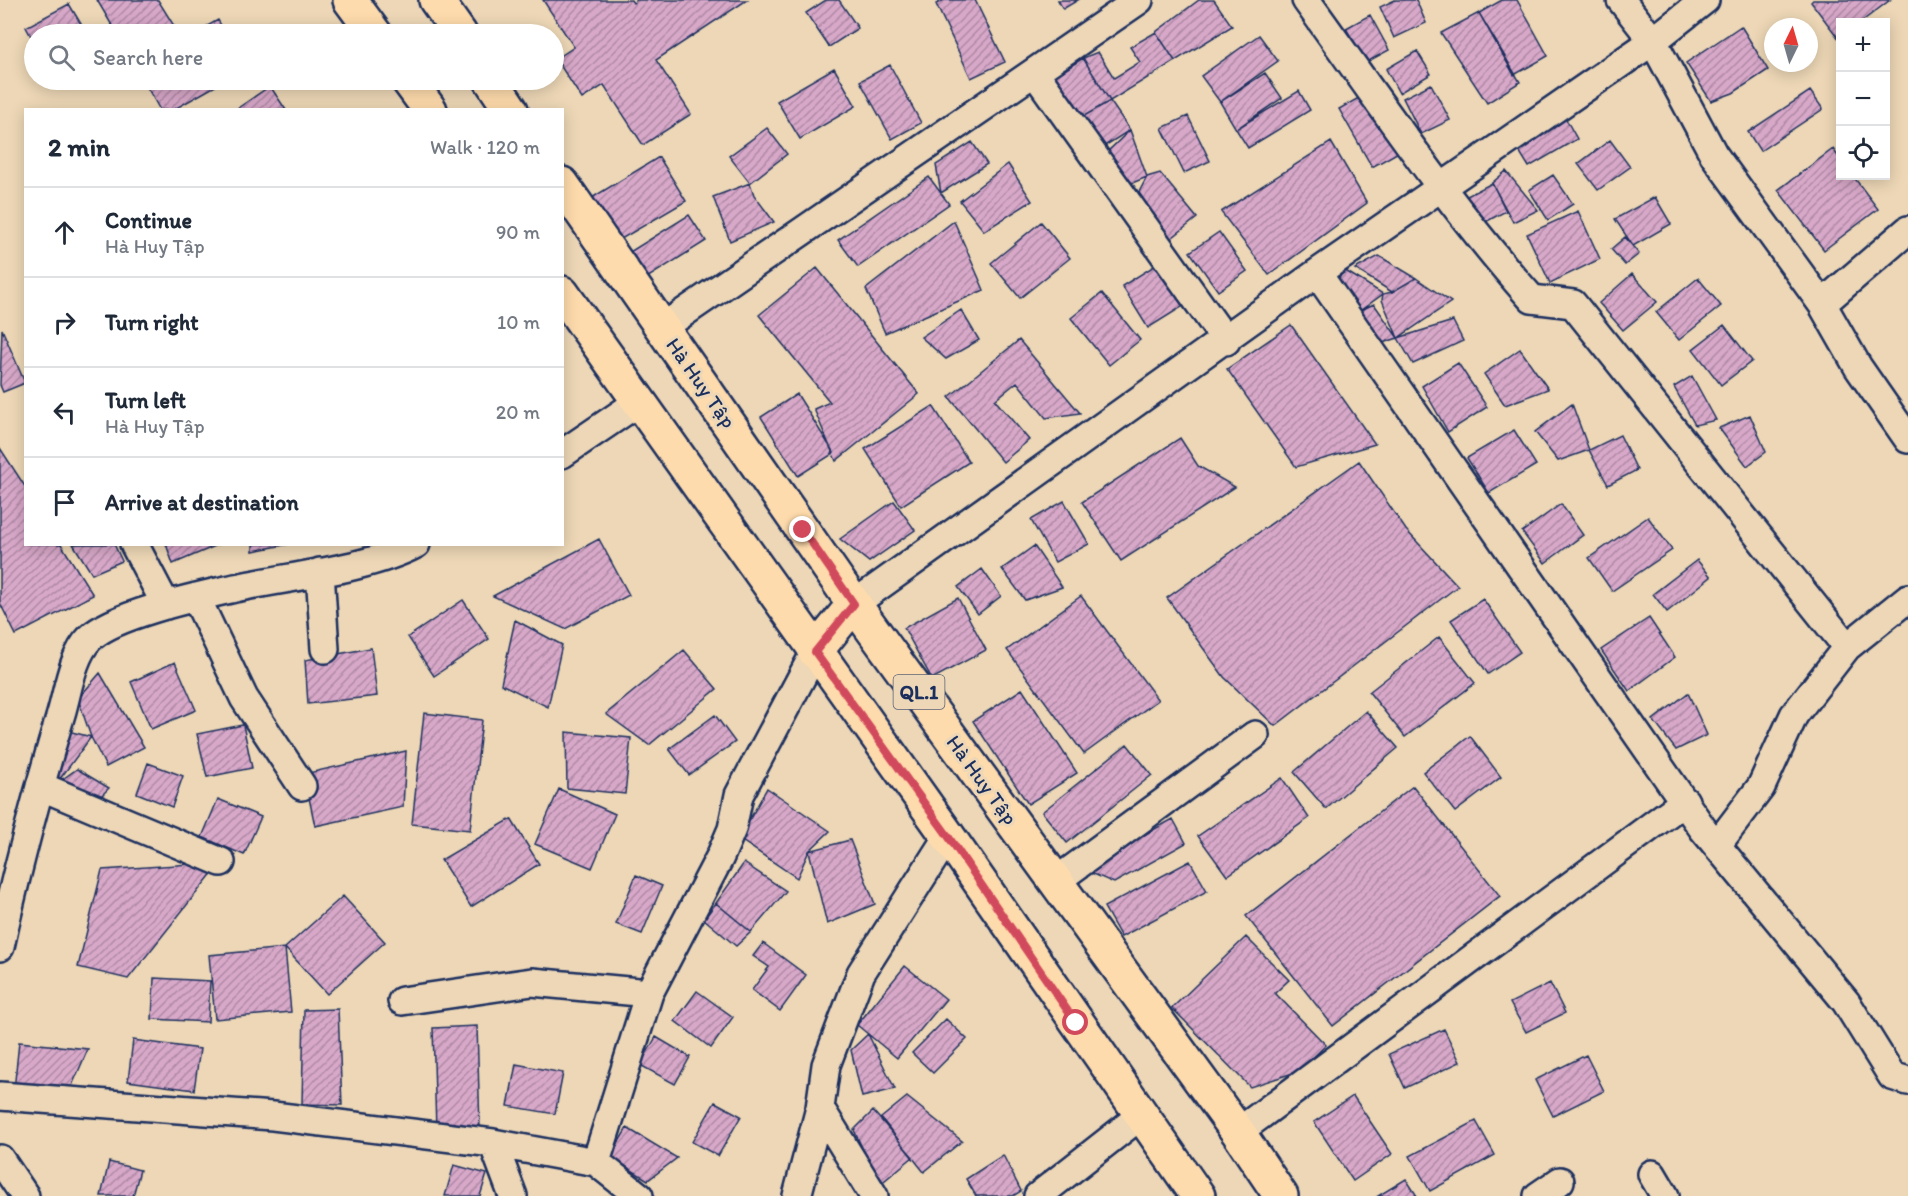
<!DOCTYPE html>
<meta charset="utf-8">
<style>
:root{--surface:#fff;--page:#f2f2f3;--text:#1f2937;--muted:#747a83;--line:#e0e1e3}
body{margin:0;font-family:Itim,sans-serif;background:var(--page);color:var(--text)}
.controls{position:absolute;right:18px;top:18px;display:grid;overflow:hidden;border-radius:0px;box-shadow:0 3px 15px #0003}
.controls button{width:54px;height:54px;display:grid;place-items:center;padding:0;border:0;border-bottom:2px solid var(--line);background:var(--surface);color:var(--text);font:30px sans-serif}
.compass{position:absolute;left:1764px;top:18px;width:54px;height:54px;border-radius:50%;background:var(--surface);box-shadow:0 3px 15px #0003;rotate:5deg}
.stop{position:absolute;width:18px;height:18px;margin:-14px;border:4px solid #d1495b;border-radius:50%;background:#fff}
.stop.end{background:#d1495b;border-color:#fff;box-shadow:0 2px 6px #0008}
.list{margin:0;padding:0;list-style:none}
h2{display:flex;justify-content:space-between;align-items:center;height:78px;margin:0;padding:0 24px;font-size:26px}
h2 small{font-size:20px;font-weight:400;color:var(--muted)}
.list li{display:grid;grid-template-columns:39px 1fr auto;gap:18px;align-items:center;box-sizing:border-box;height:90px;padding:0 24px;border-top:2px solid var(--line)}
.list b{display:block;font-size:22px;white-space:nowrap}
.list p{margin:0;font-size:20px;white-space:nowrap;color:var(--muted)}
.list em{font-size:20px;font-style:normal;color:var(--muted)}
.icon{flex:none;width:33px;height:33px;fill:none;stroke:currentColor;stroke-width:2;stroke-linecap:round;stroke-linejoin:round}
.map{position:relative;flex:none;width:1908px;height:1196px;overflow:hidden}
.search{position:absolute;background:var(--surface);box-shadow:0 3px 15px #0003;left:24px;top:24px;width:540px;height:66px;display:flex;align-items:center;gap:15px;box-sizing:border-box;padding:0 21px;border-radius:33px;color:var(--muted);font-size:22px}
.panel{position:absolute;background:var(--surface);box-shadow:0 3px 15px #0003;left:24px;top:108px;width:540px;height:438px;border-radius:0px}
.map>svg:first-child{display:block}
</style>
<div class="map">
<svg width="1908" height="1196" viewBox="0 0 1908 1196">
<defs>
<pattern id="building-hatch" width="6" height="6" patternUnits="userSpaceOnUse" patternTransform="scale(1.5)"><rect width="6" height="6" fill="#d8a8c8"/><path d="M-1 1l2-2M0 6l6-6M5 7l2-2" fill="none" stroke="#ae89a6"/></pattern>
</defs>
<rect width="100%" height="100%" fill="#edd7b6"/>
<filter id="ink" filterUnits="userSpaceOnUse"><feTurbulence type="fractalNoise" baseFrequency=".0167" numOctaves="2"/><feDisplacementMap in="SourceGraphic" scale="12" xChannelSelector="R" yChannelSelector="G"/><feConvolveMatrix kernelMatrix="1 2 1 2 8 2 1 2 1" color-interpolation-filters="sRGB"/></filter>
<g filter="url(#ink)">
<path fill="url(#building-hatch)" stroke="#1b2f5e" stroke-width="1.5" d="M97 0H158L179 34H117Z
M543 0H631L633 3 637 0H747L656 60 691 114 643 145 604 85 582 99 556 59 574 47Z
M826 0H839L858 28 829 47 806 13Z
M944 0H975L1005 62 971 78 936 4Z
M1058 0H1078L1063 9Z
M1199 0H1214L1232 26 1175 61 1156 32Z
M1395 0H1416L1426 23 1394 38 1380 7Z
M1502 0H1517L1548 56 1514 75 1479 13Z
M1813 0H1890L1861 22H1840L1839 39 1811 2Z
M69 4 87 34H34V42L26 27Z
M1479 13 1520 82 1487 103 1441 33Z
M1370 15 1389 50 1365 63 1346 28Z
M218 20 226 34H193Z
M1741 26 1768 70 1733 93 1711 101 1686 63Z
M1156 32 1175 61 1110 101 1083 58 1098 52 1114 78 1140 62 1130 47Z
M1259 35 1278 61 1220 102 1201 76Z
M1417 51 1431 74 1399 93 1386 69Z
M1083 58 1110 101 1079 119 1051 79Z
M890 65 921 123 892 139 860 81Z
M834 68 856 106 800 139 777 101Z
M1265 73 1282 98 1236 129 1220 102Z
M143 80H226L173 110H160Z
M1431 84 1450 120 1421 134 1403 98Z
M270 86 286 110H235Z
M1299 91 1310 110 1248 148 1236 129Z
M1810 91 1823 109 1760 151 1748 132Z
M1364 95 1397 153 1372 167 1339 109Z
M1110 101 1130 130 1100 149 1079 119Z
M1562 112 1577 139 1529 167 1513 141Z
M1188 116 1210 161 1184 173 1162 128Z
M767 128 787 154 750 183 729 156Z
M1130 130 1147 177 1122 187 1104 155Z
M1610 140 1630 167 1598 190 1578 164Z
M972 142 987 164 941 193 936 165Z
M1331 142 1367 203 1269 275 1221 212Z
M1833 149 1840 159V176H1853L1878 209 1824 250 1778 190Z
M659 157 686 201 616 242 590 199Z
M1008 164 1032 201 984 231 960 201Z
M1506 171 1538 210 1513 222 1492 183Z
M1160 173 1197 218 1164 244 1138 194 1147 177Z
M1553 175 1573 204 1548 220 1529 190Z
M929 177 949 204 858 267 838 240Z
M750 183 754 195 774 222 730 241 713 197Z
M1492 183 1506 211 1480 225 1465 197Z
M1655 197 1671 224 1633 246 1615 219Z
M1578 211 1600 259 1550 283 1527 234Z
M689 215 706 241 642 281 625 255Z
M954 221 984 290 885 333 866 289Z
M1041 222 1070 258 1020 298 991 263Z
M1219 232 1247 271 1218 291 1190 252Z
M1625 237 1639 254 1625 265 1611 249Z
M1379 256 1416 278 1392 292 1355 269Z
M1159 263 1185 305 1148 328 1122 286Z
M817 268 919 394 836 461 814 409 830 402 759 315Z
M1344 270 1383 294 1361 310 1338 280Z
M1632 274 1657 302 1623 330 1599 303Z
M1416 278 1451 302 1398 338 1382 300 1383 294 1392 292Z
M1698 278 1721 306 1679 340 1656 312Z
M1102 293 1140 340 1109 365 1071 318Z
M1374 304 1398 338 1379 344 1361 310Z
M961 310 979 340 946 359 921 337Z
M1453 321 1463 341 1413 364 1398 338Z
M1291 325 1375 444 1296 467 1227 369Z
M1724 325 1752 361 1721 385 1693 349Z
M2 329 25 383 3 392 0 385Z
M1019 340 1080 413 1046 418 1017 382 995 400 1029 440 1003 462 949 397Z
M1520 349 1548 389 1505 405 1484 374Z
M1458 363 1487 407 1448 432 1422 386Z
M1692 376 1716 420 1695 425 1674 387Z
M797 394 834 453 798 476 761 417Z
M1572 404 1589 450 1558 461 1535 432Z
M933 406 969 462 901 506 865 449Z
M1750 415 1766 452 1747 466 1719 428Z
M1514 430 1536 465 1489 493 1467 458Z
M1620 435 1637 470 1608 485 1589 450Z
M1180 438 1198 466 1235 487 1121 561 1082 502Z
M0 448 26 488V544H61L93 595 16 635 0 603Z
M1359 461 1406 530 1458 586 1275 726 1224 677 1167 598Z
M894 501 915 530 869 562 840 539Z
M1064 501 1089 544 1055 562 1031 520Z
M1561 504 1583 535 1545 563 1522 532Z
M1648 517 1672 550 1612 591 1589 558Z
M599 539 629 595 565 629 493 596Z
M73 544H114L122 561 92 574Z
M166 544H220L173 564Z
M253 544H289L253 551Z
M1034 546 1062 587 1025 600 1002 569Z
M1697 560 1711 577 1667 612 1653 594Z
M982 569 1001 596 978 614 958 587Z
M1081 596 1158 700 1084 754 1007 650Z
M958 598 986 650 932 679 904 628Z
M1483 599 1520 652 1488 674 1451 620Z
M463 600 489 639 434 676 408 637Z
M1649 618 1675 657 1629 691 1601 650Z
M515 620 562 645 548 707 501 684Z
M1439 637 1475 683 1405 737 1369 692Z
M371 648 377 696 308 704 305 660Z
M684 650 717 689 649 745 606 714Z
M175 662 196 710 151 729 131 682Z
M100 673 144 747 106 767 91 737 78 699Z
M1022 689 1077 773 1028 804 973 721Z
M1688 693 1707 735 1676 750 1653 720Z
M1366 711 1398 748 1326 809 1294 772Z
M424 713 482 720 470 830 412 824Z
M715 715 735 742 689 775 669 749Z
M243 725 252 768 207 777 197 734Z
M68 731 91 737 57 783 60 760Z
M566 732 631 738 625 794 567 788Z
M1470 736 1501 777 1455 812 1423 772Z
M1127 744 1152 775 1067 843 1042 812Z
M406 751 403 807 315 826 304 774Z
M148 763 183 776 172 807 137 793Z
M77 769 109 788 96 801 57 783Z
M1282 778 1309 818 1227 876 1198 836Z
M1413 786 1500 896 1333 1026 1246 916Z
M767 788 830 831 809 851 797 878 739 839Z
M559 789 615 814 592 868 535 844Z
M218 799 261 817 244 855 202 837Z
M511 819 539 864 471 907 441 860Z
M1173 819 1186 843 1114 883 1082 869Z
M850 840 875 904 827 924 809 851Z
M1190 861 1207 891 1121 937 1104 907Z
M221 862 128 979 78 967 102 870Z
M744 863 786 891 751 932 716 903Z
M636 875 662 886 642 934 616 924Z
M343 896 385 942 327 994 285 948Z
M716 903 751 932 736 946 704 919Z
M1246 937 1289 980 1275 993 1326 1045 1299 1071 1250 1087 1172 1008Z
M763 943 806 975 780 1011 752 990 769 967 753 956Z
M285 948 291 1012 215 1019 209 955Z
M905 966 946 999 897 1058 857 1025Z
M154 978 210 981 208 1022 152 1019Z
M1550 983 1565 1013 1526 1032 1510 1003Z
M697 991 733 1017 711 1048 675 1021Z
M338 1009 342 1105 302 1104 304 1010Z
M946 1019 967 1039 933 1073 912 1053Z
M477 1026 480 1129H436L433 1028Z
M1444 1029 1460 1062 1405 1088 1389 1054Z
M868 1034 895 1089 862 1097 851 1050Z
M656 1037 690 1057 675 1084 640 1065Z
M133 1040 200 1049 194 1090 128 1081Z
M19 1042 88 1049 68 1095 14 1090Z
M1586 1055 1604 1091 1553 1116 1535 1080Z
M516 1064 563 1073 555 1114 508 1106Z
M1353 1096 1392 1154 1353 1181 1314 1122Z
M907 1097 962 1141 924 1172 881 1118Z
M715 1102 741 1116 718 1156 692 1142Z
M873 1111 913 1157 879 1185 854 1130Z
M1476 1121 1495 1155 1430 1191 1410 1156Z
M627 1128 677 1158 648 1180 610 1157Z
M1003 1155 1021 1191 1013 1196H976L966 1179Z
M109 1162 140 1170 133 1196H101Z
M454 1165 487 1174 480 1196H445Z
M1406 1179 1417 1196H1378Z"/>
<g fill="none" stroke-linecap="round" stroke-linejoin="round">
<g stroke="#1b2f5e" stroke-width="32">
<path id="street" d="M1306 0C1379 101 1449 206 1532 299L1573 304 1847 647
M1621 0 1653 41 1714 155 1822 304 1858 367 1908 439
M1035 73 1226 341
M1317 273 1703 829 1846 1002 1892 1076 1908 1081
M1822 304 1908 230
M663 327 1139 0
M562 454 640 401
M134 544 166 605
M320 572 325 649
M196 597 244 698 302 786
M854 604 1317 273 1653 41 1705 0
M40 786 221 862
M1717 845 1761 787 1794 715 1847 647 1908 598
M1056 881 1255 735
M0 947C17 868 38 791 61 714 68 691 72 656 90 638 115 614 200 596 235 588 291 576 366 570 416 544
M402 1001 532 982 649 993
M0 1096 273 1116 493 1143 596 1162 639 1196
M820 1108 874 1196
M1238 1132 1685 801
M493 1143 513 1196
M0 1159 25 1196
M596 1162 649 993 720 857 732 829 739 795 815 652
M1652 1174 1665 1196
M797 1196 820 1108 826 1065 861 973 948 836
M1038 1196 1140 1116
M1538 1196 1560 1181"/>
</g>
<g stroke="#1b2f5e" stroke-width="38">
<path id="primary" d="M350 0 375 34
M436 0 460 34
M408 80 430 110
M491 80 511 110
M562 184 854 604 1238 1132 1281 1196
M562 293 948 836 1198 1196
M815 652 854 604"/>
</g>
<use href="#street" stroke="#edd7b6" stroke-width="27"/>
<use href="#primary" stroke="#fedbac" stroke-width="33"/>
</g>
</g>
<g fill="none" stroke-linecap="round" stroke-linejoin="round" filter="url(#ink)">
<path stroke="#d1495b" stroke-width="8" d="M803 530 854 604 815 652 948 836 1076 1023"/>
</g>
<g text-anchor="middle" stroke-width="6" stroke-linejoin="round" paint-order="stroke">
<rect fill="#edd7b6" stroke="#5a6178" stroke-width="1.5" x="893.5" y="675" width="51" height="34" rx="4.5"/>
<g font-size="20" font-weight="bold" fill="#1b2f5e">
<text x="919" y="699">QL.1</text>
</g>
<g font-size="21" fill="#1b2f5e" stroke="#edd7b6">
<text transform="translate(701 383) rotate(55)" y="7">Hà Huy Tập</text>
<text transform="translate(982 780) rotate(54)" y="7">Hà Huy Tập</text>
</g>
</g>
</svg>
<div class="controls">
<button>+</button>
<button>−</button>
<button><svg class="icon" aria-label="locate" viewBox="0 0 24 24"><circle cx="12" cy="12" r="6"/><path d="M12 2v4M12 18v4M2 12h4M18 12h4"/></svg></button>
</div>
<svg class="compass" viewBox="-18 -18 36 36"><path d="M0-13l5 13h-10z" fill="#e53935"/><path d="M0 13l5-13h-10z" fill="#747a83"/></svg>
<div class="stop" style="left:1076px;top:1023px"></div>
<div class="stop end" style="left:803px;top:530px"></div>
<div class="search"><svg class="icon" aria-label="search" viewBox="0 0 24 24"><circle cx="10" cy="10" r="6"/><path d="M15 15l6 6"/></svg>Search here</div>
<section class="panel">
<h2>2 min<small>Walk · 120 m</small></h2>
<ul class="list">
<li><svg class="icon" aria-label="ahead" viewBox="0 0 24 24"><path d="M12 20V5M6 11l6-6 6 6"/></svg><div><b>Continue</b><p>Hà Huy Tập</p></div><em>90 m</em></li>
<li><svg class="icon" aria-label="right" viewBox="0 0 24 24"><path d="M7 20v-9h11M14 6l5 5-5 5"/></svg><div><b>Turn right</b></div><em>10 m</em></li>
<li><svg class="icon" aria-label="left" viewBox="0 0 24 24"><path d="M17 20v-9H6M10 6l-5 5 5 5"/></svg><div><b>Turn left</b><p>Hà Huy Tập</p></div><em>20 m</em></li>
<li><svg class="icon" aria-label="arrive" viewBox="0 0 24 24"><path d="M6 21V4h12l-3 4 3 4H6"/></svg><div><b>Arrive at destination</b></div></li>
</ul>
</section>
</div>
